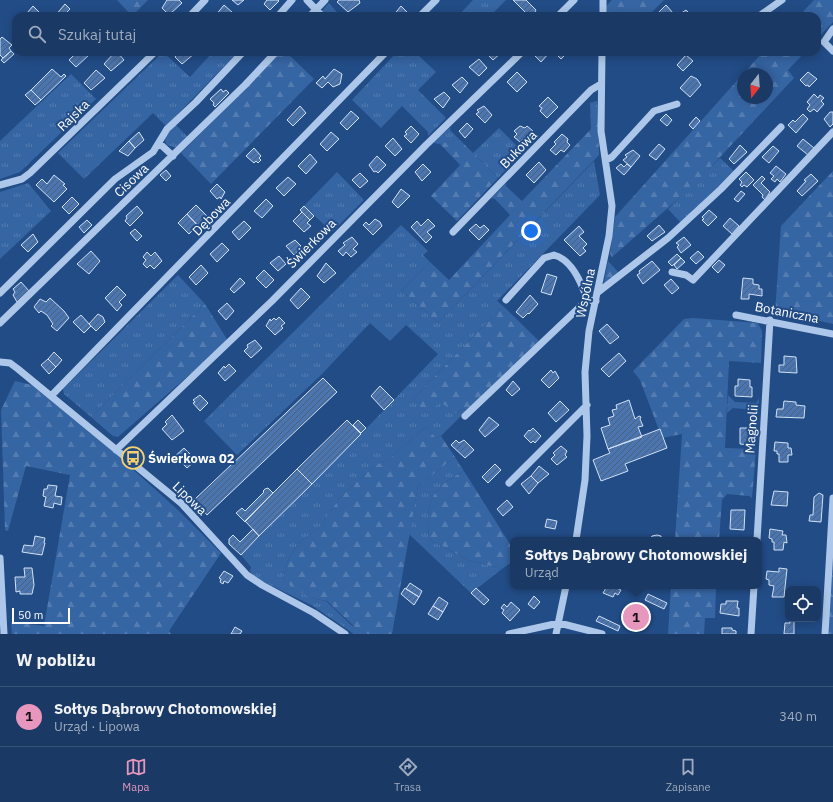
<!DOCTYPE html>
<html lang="pl">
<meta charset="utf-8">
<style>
:root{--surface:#1a3964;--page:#23406a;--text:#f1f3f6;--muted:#9facbf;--line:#385378;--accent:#e797bd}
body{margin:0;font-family:"IBM Plex Sans",sans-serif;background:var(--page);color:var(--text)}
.controls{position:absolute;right:12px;bottom:12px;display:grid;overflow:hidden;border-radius:8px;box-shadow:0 2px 10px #0003}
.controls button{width:36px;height:36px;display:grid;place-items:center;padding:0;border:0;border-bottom:1px solid var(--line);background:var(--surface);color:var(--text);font:20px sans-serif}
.compass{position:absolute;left:737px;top:68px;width:36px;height:36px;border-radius:50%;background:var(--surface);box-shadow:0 2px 10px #0003;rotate:197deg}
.scale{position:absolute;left:12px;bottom:10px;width:58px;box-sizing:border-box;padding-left:4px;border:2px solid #fff;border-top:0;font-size:11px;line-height:14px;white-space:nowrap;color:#fff;-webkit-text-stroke:3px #224c86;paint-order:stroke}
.you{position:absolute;left:531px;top:231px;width:14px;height:14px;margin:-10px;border:3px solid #fff;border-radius:50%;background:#1a73e8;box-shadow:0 0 0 6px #1a73e833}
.badge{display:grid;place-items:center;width:26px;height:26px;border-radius:50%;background:var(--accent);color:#111;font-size:13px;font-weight:700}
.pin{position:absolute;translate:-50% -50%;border:2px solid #fff;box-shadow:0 1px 4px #0006}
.popup{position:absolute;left:510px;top:537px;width:252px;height:52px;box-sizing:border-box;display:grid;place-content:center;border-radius:8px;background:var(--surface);filter:drop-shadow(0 1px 3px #0005);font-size:13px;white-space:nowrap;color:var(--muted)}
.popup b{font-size:15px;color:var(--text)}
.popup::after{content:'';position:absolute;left:50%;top:100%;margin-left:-8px;border:8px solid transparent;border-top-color:var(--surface)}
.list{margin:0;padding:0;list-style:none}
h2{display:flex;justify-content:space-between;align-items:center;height:52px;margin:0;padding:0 16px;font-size:17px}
h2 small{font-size:13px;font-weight:400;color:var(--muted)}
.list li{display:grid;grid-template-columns:26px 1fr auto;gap:12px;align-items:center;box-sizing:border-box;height:60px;padding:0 16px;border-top:1px solid var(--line)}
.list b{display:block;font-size:15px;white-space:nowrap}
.list p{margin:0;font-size:13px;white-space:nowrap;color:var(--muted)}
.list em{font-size:13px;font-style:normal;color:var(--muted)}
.icon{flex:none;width:22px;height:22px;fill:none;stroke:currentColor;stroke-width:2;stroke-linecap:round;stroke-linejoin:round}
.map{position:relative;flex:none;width:833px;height:634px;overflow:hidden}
.search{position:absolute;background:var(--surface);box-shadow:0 2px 10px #0003;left:12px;right:12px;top:12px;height:44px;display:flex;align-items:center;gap:10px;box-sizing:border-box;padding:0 14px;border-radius:12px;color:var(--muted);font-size:15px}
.sheet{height:112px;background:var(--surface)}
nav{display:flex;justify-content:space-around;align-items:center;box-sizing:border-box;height:56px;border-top:1px solid var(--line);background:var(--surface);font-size:11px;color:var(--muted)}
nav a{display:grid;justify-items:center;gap:2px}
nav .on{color:var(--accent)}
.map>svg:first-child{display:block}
</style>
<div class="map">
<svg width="833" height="634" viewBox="0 0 833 634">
<defs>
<pattern id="grass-tufts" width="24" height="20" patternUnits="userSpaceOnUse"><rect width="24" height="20" fill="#3665a3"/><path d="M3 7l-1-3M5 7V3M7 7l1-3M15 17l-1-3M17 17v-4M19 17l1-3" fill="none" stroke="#547cb1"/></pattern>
<pattern id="forest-firs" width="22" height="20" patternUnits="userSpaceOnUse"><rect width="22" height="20" fill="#3665a3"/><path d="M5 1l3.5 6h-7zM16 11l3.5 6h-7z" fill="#547cb1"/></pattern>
<pattern id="building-hatch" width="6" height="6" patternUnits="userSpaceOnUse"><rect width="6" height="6" fill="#4b75ae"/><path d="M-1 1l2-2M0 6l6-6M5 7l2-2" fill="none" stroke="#4c607d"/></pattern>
</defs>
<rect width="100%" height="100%" fill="#224c86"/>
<path fill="url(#grass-tufts)" d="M473 0H506L490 16H458Z
M329 3 340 16H326L321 12Z
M163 52 190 77 213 52H238L166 126 153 113 84 179 58 153Z
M397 52H415L436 72 418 90 446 118 428 136V132L402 106 381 128 352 100Z
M71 74 96 99 20 172 0 179V141Z
M176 125 188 137 177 148 167 145C161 137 171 131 176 125Z
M451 127 450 130 459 139 440 144 434 143 433 141Z
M499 128 523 152 498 178 473 153Z
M720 158 736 173 682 224 668 209Z
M594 161 600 195 497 301 503 306 412 400 440 402 457 413 462 409 467 410 441 436 436 438 426 427 389 459 378 464 364 475 339 499 318 529 298 543 287 562 283 579 311 598 326 601 351 625 367 634H354L313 606 254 577 250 571 251 567 241 555 361 434 438 354 406 325 390 341 370 323 321 375 237 455 204 421 401 225 428 251 423 255 430 262 402 290 438 323Z
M337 172 364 200 332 232 304 206Z
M28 183 51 211 0 259V192Z
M178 275 205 304 91 417 64 394 63 389Z
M728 395 735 402 756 403 759 398 758 413 755 410 733 408 727 413Z
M455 457 464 471C431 489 425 501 429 539L468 560 502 569 471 593 409 534 418 486Z"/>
<path fill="url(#forest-firs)" d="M117 0H148L132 16Z
M612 0H664L648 16H606V6Z
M814 0H833V22L817 39V16H799Z
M281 52H286L314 79 211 184 181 153Z
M763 52H805L788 70 794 78 693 186 612 257 610 254 615 217 743 74V98H767V74H743Z
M597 101 599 155 438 323 402 290 430 262 449 280 510 215 495 199 491 198 506 183V186L522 201 591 129 590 103Z
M459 139 498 178 457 221 431 196 460 165 440 144Z
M833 171V324L816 320V324L775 313 781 226Z
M608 261 619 273 603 287Z
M205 304 228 341 118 437 113 436 91 417Z
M503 306 539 341 467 410 462 409 456 413 440 402 428 413 412 400Z
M693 318 758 323 762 331 761 363 729 361 725 448 756 449 752 498 749 496 727 494 722 500 719 540H675L682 434 662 438 640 380 633 371 684 319Z
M15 381 32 385 108 447 179 511 221 553 169 631 171 634H12L11 622 44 626 70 475 26 466 8 531 5 530 1 410Z
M426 427 436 438 441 436 455 457 418 486 392 634H367L358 630 327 601 311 598 293 587 283 579 287 562 298 543 318 529 339 499 364 475 378 464 389 459Z
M464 471 513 549V561L502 569 468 560 429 539C425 501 431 489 464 471Z
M833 537V634H827Z
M671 586H716L715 618H705L704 634H668Z"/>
<path fill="url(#building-hatch)" stroke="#d0e1f7" d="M167 0H179L182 3 169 15 162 8Z
M232 0H244L238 5Z
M267 0H278L279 1 270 10 264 4Z
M339 0H359L360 3 348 12 337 2Z
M513 0H526L536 10 535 12 539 16H529Z
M65 4 70 9 63 16H55Z
M224 5 233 13 230 16H215Z
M666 5 673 13 670 16H663L659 12Z
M33 6 40 13 38 16H31L27 13Z
M401 6 409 14 407 16H393Z
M686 10 689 13 687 16H677Z
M2 37 12 45 9 48 11 51 3 58 0 55V39Z
M11 51 14 54 4 63 1 60Z
M77 52H86L89 55 76 67 69 60Z
M115 52 118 53 124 60 111 71 104 64Z
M179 52H194L195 53 182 64 175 57Z
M485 52H502L493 60Z
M535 52H550L541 62 533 54Z
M558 52H564L566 54 561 59 556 54Z
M686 55 693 61 683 71 677 65Z
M479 59 487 68 479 76 469 67Z
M52 69 61 77 64 74 66 76 41 100 31 90Z
M334 69 342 74 340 84 333 87 328 82 322 88 316 83 323 76 325 79Z
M96 70 105 78 91 90 84 83Z
M517 72 527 82 517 92 507 82Z
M808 72 817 79 809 87 808 85 806 86 800 80Z
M691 76 697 79 701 85 690 97 680 88Z
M462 77 468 83 460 93 452 85Z
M221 89 223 92 226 90 229 93 215 107 213 105 214 103 210 99Z
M31 90 41 100 35 105 25 95Z
M444 92 450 98 443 108 434 99Z
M814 94 818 98 820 95 824 98 821 101 824 104 817 112 814 109 810 112 807 109 810 105 807 102Z
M548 97 558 107 547 118 540 111 542 108 539 106Z
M300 106 306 113 293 126 287 120Z
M484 106 492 115 485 123 476 114 479 112 477 110Z
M351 111 359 118 347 130 340 123Z
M830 112H833V124L830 127 824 119Z
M666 114 672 120 667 126 660 120Z
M803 114 808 119 796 133 788 125 793 120 795 122Z
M696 117 700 121 693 129 689 125Z
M467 123 473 129 465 138 459 131Z
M411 126 419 134 411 143 404 136 407 134 405 132Z
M520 126 525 128 527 126 533 131 520 142 514 137 517 134 514 131Z
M139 132 144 140 135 148 129 141Z
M331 132 339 139 327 151 320 144Z
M562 134 568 139 567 142 570 145 564 152 561 150 556 155 550 150 556 144 554 142Z
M393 138 402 149 395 156 385 146Z
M803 139 814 148 808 155 797 146Z
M129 141 135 148 128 156 119 151Z
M659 144 665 149 656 160 649 155Z
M740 145 747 152 734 164 729 159Z
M773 146 779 151 769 163 762 157Z
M254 148 261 156 259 158 261 160 258 163 256 161 254 163 246 156Z
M633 150 640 156 631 167 623 160 627 157 625 155Z
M310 154 317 162 306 174 298 166Z
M377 156 386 165 378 173 376 171 374 172 369 165Z
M539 162 546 170 534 183 526 175Z
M423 164 431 172 422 181 415 172Z
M621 164 624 167 627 164 631 167 624 175 616 168Z
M776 166 786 174 780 182 777 179 775 182 771 179 774 176 770 173Z
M166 170 171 176 166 181 160 175Z
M746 172 754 180 747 187 744 185 742 187 740 185 742 182 739 179Z
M360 173 368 181 360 188 352 180Z
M811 174 818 181 802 196 797 191 806 181 804 180Z
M54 175 65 184 63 185 67 189 54 202 36 185 42 179 47 184Z
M762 176 765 179 761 183 770 192 765 200 762 197 763 195 753 185Z
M288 177 296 184 284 196 276 188Z
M217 184 225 192 221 199 220 197 217 199 210 191Z
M401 189 410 196 398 208 392 202Z
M741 191 745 194 738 202 734 199Z
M72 197 79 204 69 214 62 207Z
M266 199 273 206 262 218 254 211Z
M196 205 207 216 201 222 204 225 200 228 187 214Z
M137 206 143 213 130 226 125 221 127 218 126 216Z
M304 206 314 216 310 220 300 210Z
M709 210 717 217 708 226 702 220 704 219 702 217Z
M302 212 310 220 307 223 311 226 304 232 293 221Z
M187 214 200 228 197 231 195 228 189 234 178 223Z
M730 218 739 226 732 234 723 226Z
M375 219 380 222 382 226 373 235 363 225 366 222 369 225Z
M428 219 435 226 427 232 432 237 426 243 411 227 417 221 421 226Z
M87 220 92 225 84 233 79 227Z
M244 221 251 228 239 240 232 232Z
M476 224 480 228 484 225 489 230 479 240 469 230Z
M659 225 665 232 652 241 647 236Z
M579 226 584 232 579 236 587 244 583 248 586 251 580 256 564 240Z
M135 229 142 236 137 241 130 233Z
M33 234 38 242 28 252 21 245Z
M352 237 358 244 353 249 357 252 351 257 346 252 343 256 338 251 345 245 343 243Z
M684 237 691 245 681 253 677 247 679 245 676 243Z
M295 240 301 246 300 247 301 249 294 255 286 246Z
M222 243 229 250 217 262 210 254Z
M91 251 100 261 89 274 77 264Z
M698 251 704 257 696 264 690 258Z
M147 252 151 256 155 252 162 261 154 269 150 265 147 268 143 264 146 260 143 257Z
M677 254 681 258 672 266 668 262Z
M279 256 286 264 278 271 270 263Z
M681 258 685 262 677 269 674 265Z
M719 260 725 265 718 273 712 267Z
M652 261 660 270 643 284 637 275 640 273 639 271Z
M326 263 336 273 324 283 317 276Z
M201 265 208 273 196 285 189 277Z
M264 270 274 280 266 288 256 278Z
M547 274 557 277 551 295 541 292Z
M240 278 245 283 234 293 230 289Z
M743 278 753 279V284L759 285V289H762V296L749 294V299H741Z
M671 279 679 288 672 294 664 285Z
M21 282 29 291 17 302 13 295 15 292 13 289Z
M117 286 126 295 119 302 122 305 117 311 105 298Z
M301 288 310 297 298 309 290 300Z
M530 295 538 304 529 314 528 313 523 318 516 312Z
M50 298 64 311 69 318 57 331 51 326 53 324 47 315 41 311 39 313 34 307 40 299 46 302Z
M227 303 234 311 226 320 218 311Z
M98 314 103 317 105 322 96 331 89 324Z
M81 315 91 326 84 333 73 322Z
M279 317 285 323 281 326 283 328 275 335 266 326 270 319 271 321 274 318 276 320Z
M607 324 619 337 610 344 599 331Z
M255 340 262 348 251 358 244 351 248 347 247 345Z
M54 352 62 360 56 367 48 359Z
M619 353 626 361 609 377 601 369Z
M784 356 796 357 797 373 779 372V365H784Z
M48 359 56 367 49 374 41 365Z
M229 364 236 371 225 381 218 373 224 366 225 368Z
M551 370 553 373 555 371 559 378 549 388 541 380Z
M323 378 337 392 207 515 194 500Z
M738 379 750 380V387H752V397L735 396V386H738Z
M513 381 520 389 512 396 506 390Z
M380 386 394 400 384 410 371 396Z
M200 395 208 403 200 411 193 403 195 402 193 400Z
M629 400 635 419 639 416 641 417 640 419 643 426 638 427 642 437 608 449 601 428 610 425 608 418 614 416 612 410 617 409 616 405Z
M560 401 569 410 556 422 548 413Z
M784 401 796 402V405L805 406 804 418 776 417 777 409H783Z
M172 415 184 431 172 440 162 429 167 424 165 422Z
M489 417 499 425 485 437 479 430Z
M347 420 361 434 312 484 297 469Z
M358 420 366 428 361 433 353 425Z
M533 428 541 436 535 443 533 441 531 443 524 436 529 430 530 431Z
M740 428H750L749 445 740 444Z
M660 429 667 448 625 464 628 471 601 481 593 460 610 453 608 449Z
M456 440 459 443 464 440 474 450 465 458 451 445Z
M775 442 788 443V448H791L792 455H788V462H779V454H777V451H774Z
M561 446 567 451 565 455 567 457 557 465 551 459 555 455 553 453Z
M184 448 196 460 187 468 181 462 179 464 173 458Z
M495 464 501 470 488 483 482 477Z
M539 466 549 474 538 483 531 476Z
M297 469 312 484 259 536 245 521Z
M531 476 538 483 529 494 521 484Z
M48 485 57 486 55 496 62 497 61 505 54 503 53 508 44 506 46 497 43 496 44 489H47Z
M268 488 273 493 245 522 236 513 242 508 245 511 264 492 263 491 265 489Z
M774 491 788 492 787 506 771 505Z
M819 493 823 495 821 522 809 521 810 515H813L814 497Z
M507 500 513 507 503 516 497 509Z
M731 510H745L744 530 730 529Z
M547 519 557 521 555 529 545 527Z
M253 529 259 536 241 555 229 544V539L233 535 240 542Z
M770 529 783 531 782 535H786L787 543 784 542 783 550H774V542H772V539L769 538Z
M657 535 661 536V540H650L652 536Z
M35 536 45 538 44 543H45L42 555 22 552 24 545 33 546Z
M24 568H32L34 585 32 594H20V591L16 592 15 577H25Z
M779 568 787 569 784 597H772L774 586 769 585V580L766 579 767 571 779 572Z
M224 571 233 576 228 583 224 581 223 584 220 582 221 579 219 578Z
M410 583 422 591 419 597 406 589Z
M602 586H613L621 590 618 595 615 593 613 597 603 593 606 588Z
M405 588 419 597 414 605 401 594Z
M476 588 489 600 484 605 471 593Z
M648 594 667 603 664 609 645 600Z
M534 596 540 602 534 609 528 604Z
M439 597 448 603 443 612 433 606Z
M726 601H738L737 608H739V616L720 613 721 604H726Z
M511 602 520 610 510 621 502 613 504 610 501 608 504 604 507 607Z
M637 605 645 609 636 629 627 625Z
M433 606 443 612 438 620 428 614Z
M599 616 620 626 618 631 596 621Z
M790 619H794V634H784L785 623H790Z
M235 627 242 631 240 634H231Z
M722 628H732V630L736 631V634H722Z"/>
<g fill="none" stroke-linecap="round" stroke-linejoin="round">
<path stroke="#acc7e9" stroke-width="7" d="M307 0 322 16
M190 16 205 0
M278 16 292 0
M310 16 325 0
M420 16 436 0
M558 16 574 0
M603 16V0
M759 16 782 0
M833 29 824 42 833 51
M159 143 173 156
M606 160 612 157 654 111 677 104
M0 185 22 179 30 173 155 52
M453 232 591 90 601 84
M672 272 686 275 693 280 833 132
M0 293 115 179 153 152 167 129 196 102 243 52
M597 293 668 238 721 189 781 127
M506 300 544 258 554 255C572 260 582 284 587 300
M736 315 833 334
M0 323 245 85 276 52
M0 362 10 363 18 369 181 503 247 575 262 585 314 613 345 634
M51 396 386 52
M465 416 587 300 596 301
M116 450 272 301 426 145 522 52
M509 483 587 405
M576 540 585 480 587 436 585 372 589 331 609 236 612 206 601 131 602 52
M757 540 770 320
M0 558 4 634
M509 634 559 623 602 634
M556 634 566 586
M751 634 754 586
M825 634 833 498"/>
</g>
<defs>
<g id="bus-ring" transform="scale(1.15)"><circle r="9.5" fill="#224c86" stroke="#f5d16e" stroke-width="1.5"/><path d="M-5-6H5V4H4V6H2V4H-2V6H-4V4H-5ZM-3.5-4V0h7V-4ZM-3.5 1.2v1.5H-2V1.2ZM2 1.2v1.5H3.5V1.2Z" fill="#f5d16e"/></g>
</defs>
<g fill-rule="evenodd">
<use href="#bus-ring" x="133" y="458"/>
</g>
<g text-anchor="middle" stroke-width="4" stroke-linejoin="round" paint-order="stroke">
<g font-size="13" fill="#fff" stroke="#224c86">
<text transform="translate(73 115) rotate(-44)" y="5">Rajska</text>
<text transform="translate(518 149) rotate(-46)" y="5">Bukowa</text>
<text transform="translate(131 180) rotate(-44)" y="5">Cisowa</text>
<text transform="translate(211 216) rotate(-46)" y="5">Dębowa</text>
<text transform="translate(311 243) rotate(-45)" y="5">Świerkowa</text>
<text transform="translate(585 293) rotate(-78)" y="5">Wspólna</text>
<text transform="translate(787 312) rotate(11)" y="5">Botaniczna</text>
<text transform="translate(751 429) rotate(-86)" y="5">Magnolii</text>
<text transform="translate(190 498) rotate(44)" y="5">Lipowa</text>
</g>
<g font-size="13" font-weight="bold" fill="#fff" stroke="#224c86" text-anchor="start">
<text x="148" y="463">Świerkowa 02</text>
</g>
</g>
</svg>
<div class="controls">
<button><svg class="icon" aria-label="locate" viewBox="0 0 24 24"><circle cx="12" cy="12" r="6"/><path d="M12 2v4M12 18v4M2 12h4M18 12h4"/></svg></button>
</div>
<svg class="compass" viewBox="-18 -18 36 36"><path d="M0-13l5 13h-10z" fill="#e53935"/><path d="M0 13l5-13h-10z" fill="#9facbf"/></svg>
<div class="scale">50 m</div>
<div class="you"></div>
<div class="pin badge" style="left:636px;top:617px">1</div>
<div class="popup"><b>Sołtys Dąbrowy Chotomowskiej</b>Urząd</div>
<div class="search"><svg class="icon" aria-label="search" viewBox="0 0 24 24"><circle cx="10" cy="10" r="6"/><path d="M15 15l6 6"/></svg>Szukaj tutaj</div>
</div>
<section class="sheet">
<h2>W pobliżu<small></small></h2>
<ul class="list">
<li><span class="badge">1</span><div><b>Sołtys Dąbrowy Chotomowskiej</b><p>Urząd · Lipowa</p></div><em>340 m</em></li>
</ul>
</section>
<nav>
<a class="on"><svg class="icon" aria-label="map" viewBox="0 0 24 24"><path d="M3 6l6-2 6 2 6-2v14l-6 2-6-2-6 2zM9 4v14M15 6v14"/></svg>Mapa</a>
<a><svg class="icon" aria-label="directions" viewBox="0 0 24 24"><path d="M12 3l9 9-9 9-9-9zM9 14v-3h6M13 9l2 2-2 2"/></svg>Trasa</a>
<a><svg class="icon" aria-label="saved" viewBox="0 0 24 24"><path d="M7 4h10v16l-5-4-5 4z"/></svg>Zapisane</a>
</nav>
